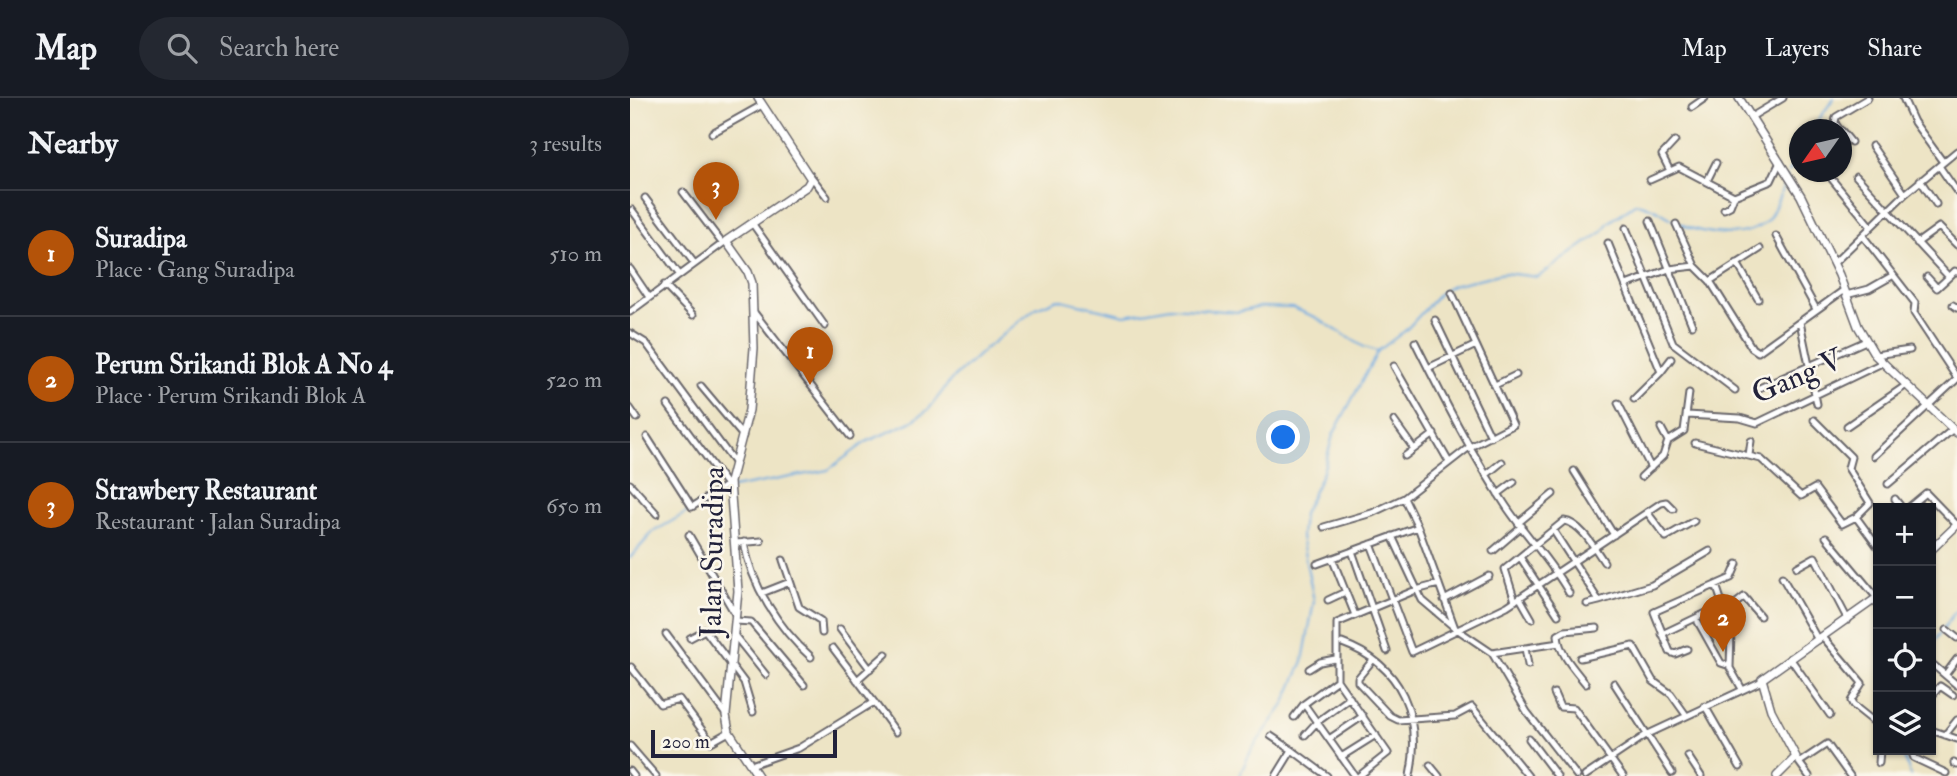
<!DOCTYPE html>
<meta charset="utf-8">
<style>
:root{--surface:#171b24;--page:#242831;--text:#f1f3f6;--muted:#9ea1a6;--line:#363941;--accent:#b45309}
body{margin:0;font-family:"IM FELL Double Pica",serif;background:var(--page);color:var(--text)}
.controls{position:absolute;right:21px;bottom:21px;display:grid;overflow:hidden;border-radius:0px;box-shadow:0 2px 5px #0004}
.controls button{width:63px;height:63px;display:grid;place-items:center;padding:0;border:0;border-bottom:2px solid var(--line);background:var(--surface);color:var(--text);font:35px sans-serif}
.compass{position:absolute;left:1159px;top:21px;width:63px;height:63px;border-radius:50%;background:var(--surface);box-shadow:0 2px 5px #0004;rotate:236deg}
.scale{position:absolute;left:21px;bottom:18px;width:186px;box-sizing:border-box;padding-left:7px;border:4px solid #22223b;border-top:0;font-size:19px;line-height:24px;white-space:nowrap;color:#22223b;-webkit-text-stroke:5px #fbf7ec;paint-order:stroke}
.you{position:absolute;left:654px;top:340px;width:24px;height:24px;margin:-18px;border:5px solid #fff;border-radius:50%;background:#1a73e8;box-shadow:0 0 0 10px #1a73e833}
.badge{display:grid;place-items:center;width:46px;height:46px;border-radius:50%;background:var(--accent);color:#fff;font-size:23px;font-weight:700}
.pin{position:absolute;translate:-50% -58px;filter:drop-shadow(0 2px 4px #0008)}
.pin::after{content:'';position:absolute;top:37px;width:24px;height:21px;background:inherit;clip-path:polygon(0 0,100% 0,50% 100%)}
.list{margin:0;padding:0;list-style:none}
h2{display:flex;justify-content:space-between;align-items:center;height:91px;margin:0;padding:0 28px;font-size:30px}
h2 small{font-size:23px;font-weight:400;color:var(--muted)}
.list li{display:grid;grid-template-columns:46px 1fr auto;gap:21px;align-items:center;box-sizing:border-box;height:126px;padding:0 28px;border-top:2px solid var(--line)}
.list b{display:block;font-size:26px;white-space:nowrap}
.list p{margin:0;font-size:23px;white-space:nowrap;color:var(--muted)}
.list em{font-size:23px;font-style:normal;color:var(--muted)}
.icon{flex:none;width:38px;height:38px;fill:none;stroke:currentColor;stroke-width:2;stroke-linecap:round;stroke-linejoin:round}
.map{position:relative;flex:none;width:1327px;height:678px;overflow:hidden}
header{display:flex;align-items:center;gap:42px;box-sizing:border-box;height:98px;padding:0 35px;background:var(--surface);border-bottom:2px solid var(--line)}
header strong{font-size:33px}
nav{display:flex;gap:38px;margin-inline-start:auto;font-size:24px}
.search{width:490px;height:63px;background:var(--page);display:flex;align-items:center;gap:18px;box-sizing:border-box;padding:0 24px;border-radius:38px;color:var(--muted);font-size:26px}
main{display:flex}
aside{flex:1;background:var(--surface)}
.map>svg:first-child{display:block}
</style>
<header>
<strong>Map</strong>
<div class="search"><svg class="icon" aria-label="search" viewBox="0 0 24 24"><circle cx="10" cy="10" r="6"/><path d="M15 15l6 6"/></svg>Search here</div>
<nav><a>Map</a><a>Layers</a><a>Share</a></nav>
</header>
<main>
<aside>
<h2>Nearby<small>3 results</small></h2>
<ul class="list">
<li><span class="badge">1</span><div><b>Suradipa</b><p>Place · Gang Suradipa</p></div><em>510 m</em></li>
<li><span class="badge">2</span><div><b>Perum Srikandi Blok A No 4</b><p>Place · Perum Srikandi Blok A</p></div><em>520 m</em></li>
<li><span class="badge">3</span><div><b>Strawbery Restaurant</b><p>Restaurant · Jalan Suradipa</p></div><em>650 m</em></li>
</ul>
</aside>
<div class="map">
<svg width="1327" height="678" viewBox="0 0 1327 678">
<rect width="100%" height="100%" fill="#fbf7ec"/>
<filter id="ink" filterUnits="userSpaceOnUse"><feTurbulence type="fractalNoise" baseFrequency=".0143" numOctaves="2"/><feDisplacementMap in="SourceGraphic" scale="14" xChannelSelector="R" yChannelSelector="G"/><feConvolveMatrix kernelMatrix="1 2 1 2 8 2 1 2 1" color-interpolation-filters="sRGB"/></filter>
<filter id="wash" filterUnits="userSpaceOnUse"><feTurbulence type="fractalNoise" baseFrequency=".00686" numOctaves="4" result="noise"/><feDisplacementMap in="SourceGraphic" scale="28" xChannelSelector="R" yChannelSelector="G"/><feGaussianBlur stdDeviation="1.57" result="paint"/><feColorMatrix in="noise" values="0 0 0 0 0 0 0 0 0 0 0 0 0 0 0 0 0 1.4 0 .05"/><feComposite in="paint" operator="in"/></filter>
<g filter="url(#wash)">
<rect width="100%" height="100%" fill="#ede4c5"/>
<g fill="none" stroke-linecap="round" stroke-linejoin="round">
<path stroke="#70abe1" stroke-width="2" d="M1181 32 1204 0
M1159 74 1170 53
M102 390 198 372 236 344 281 324 299 311 321 282 355 251 406 210 428 201 495 217 541 209 608 214 630 209 663 210 685 219 734 249 748 253 776 232 810 195 822 187 874 175 908 179 972 134 978 125 1006 105C1023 107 1035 118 1051 126 1072 137 1121 143 1139 120 1147 108 1151 92 1157 79
M83 399 97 392
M0 460 23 434 75 404
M1301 548 1327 511
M1271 652 1281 678
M609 678 622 651 654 607 673 563 684 503 671 439 673 416 693 374 703 337 748 253"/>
</g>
</g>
<g filter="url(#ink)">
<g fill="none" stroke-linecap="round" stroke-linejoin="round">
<g stroke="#69666b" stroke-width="9">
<path id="street" d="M1273 0 1284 24 1313 64
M1062 9 1075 0
M1121 19 1153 0
M1210 32 1205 25 1206 19 1238 0
M1212 33 1221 44
M82 35 132 7
M1242 48 1275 96
M1309 68 1327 94
M1040 73 1032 57 1045 43
M1196 74 1241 129
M180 77 197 99
M1226 78 1319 179 1325 173 1327 174
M1020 82 1049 69 1104 98 1141 83 1150 64
M1290 82 1306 106
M1077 83 1086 65
M53 94 92 145
M15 100 64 165
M1094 111 1100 108 1104 98
M2 112 49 176
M1020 123 1062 227
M122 125 195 228
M1046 126 1065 168
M996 130 1043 245 1105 292
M1146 138 1186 211
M1233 138 1285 205 1284 215 1327 280
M978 145 1031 274 1004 301
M1287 145 1309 129 1327 147
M1107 165 1128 201
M1204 165 1275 96 1327 53
M0 171 19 199
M1297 179 1307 190 1319 179
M1080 183 1130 151
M34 187 63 217
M996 187 1039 171 1065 168 1080 183 1122 250 1128 254 1214 192
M1216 197 1239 191 1262 178
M1323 207 1327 210
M123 213 220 338
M0 214 96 143
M805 222 861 339
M1170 224 1187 306
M0 235 16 245 104 364
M785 244C813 300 841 355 876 408 896 438 921 463 939 495
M1245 257 1280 252
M764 268 819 364
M798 270 846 247
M1031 274 1041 261
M865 287 886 277
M71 288 113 338
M1127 291 1236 243
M988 305 1021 370
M0 310 7 320
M1057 317 1110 320 1127 325 1252 265
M764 323 784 351
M1217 328 1275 288
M1031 330 1038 343
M17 339 62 409 97 387 38 307
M1065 345 1131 361 1171 398 1185 390 1212 426 1226 419 1240 405 1218 370 1221 359 1184 322
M1119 357 1121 343
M775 358 804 336
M1244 358 1327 281
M944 373 984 437
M856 377 872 364
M1011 379 1033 358 1038 343 1054 333 1059 295
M0 386 27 416
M1258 386 1323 331
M868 396 884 384
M774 400 788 429 825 530 862 555 897 614 947 678
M1265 401 1272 410
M1278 410 1296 395 1327 427
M1017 414 1036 439 1064 423
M1226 419 1248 449
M888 425 923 396
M694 429 742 415 774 400 838 350 883 327 822 195
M923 432 969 503 1022 487 1080 453
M59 437 105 516
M762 438 792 502 824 529
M1196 439 1247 500
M114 444C121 487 149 531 181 559
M106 445 131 443
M741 446 782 554 877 508 1031 405 1036 404 1043 411
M722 453 757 553
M863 453 892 428
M890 459 928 517
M702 460 725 517
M153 462 169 509 191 523 192 535
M687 466 788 429
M1167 469 1185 459 1218 522
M1152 479 1188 542
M1086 487 1101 531 1100 570 1112 591
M132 495 160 484
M890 500 902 521
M698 502 715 494
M814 502 859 478
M885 503 875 471 934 423C951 425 965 451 974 464
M957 506 969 503
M1095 514 1114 499 1130 518
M106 523 121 524 174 587
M1068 524 1091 565 1100 568
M210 531 240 571
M1317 532 1327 540
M36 536 96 617
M1032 536 1093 507
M105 538 136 577
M1193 539 1232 585 1221 603 1223 607 1248 627
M60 540 75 532 114 584 123 614
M712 545C773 567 792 619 780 678
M895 550 898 567
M1057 551 1045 556 1040 554 1024 514 1101 480 1107 466
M862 555 929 545
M950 560 1003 548 1023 583 1041 596 1056 617
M1160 560 1200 617
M742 563 728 580V584L760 618 768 622 825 618 842 609 898 678
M1301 565 1327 587
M1 569 30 606 49 601 81 644 99 634
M679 571 690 564 705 561
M1315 577 1327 561
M227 582 256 556
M984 585 1042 675
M956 586C945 572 929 556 928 537L935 533 967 530
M924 595 930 609 944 610 993 678
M1301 599 1310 588 1323 597
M244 604 266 634
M674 606 725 678
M1075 608 1110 669
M664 619 674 606 707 582
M1301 632 1327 641
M675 637 687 624 720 600
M1315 637 1327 622
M641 638 662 652
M699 641 733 618
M899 641 927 678
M0 648 26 678
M1281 652 1284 660 1316 675
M1058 658 1071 678
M711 659 746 637
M1168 663 1179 678
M1170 664 1197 646 1220 678
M1249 665 1250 652
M1324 665 1327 667
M121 667 169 650 244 604 203 550
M800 667 809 678
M0 673 4 678
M646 678 662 652 697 678
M729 678 758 655 707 582V525L786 492 809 486
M955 678 1016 637 1132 583"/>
</g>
<g stroke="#69666b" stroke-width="10">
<path id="secondary" d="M128 0 181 81 177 88 96 143 118 174 122 185 124 250 119 312 100 384 108 493 96 617 99 634 128 678
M1109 0 1171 98 1209 177 1228 228 1245 257 1327 335
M1301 452 1327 427
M1147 678 1166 659 1141 612 1132 581 1248 499"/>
</g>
<use href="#street" stroke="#fff" stroke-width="5"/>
<use href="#secondary" stroke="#fff" stroke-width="7"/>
</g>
</g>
<g text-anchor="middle" stroke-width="5" stroke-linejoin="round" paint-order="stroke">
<g font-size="30" fill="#22223b" stroke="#fbf7ec">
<text transform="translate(1167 278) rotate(-23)" y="10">Gang V</text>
<text transform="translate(82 454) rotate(-89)" y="10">Jalan Suradipa</text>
</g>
</g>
</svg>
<div class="controls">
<button>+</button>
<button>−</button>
<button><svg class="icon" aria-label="locate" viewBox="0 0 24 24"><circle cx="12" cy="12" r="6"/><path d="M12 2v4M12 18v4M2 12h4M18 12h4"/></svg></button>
<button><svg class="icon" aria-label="layers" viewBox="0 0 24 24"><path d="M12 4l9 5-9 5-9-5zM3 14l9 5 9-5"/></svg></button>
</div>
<svg class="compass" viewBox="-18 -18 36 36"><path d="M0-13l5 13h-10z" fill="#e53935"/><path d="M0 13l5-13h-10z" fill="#9ea1a6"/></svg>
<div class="scale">200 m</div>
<div class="you"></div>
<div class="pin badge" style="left:180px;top:287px">1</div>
<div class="pin badge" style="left:1093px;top:554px">2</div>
<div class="pin badge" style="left:86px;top:122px">3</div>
</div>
</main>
